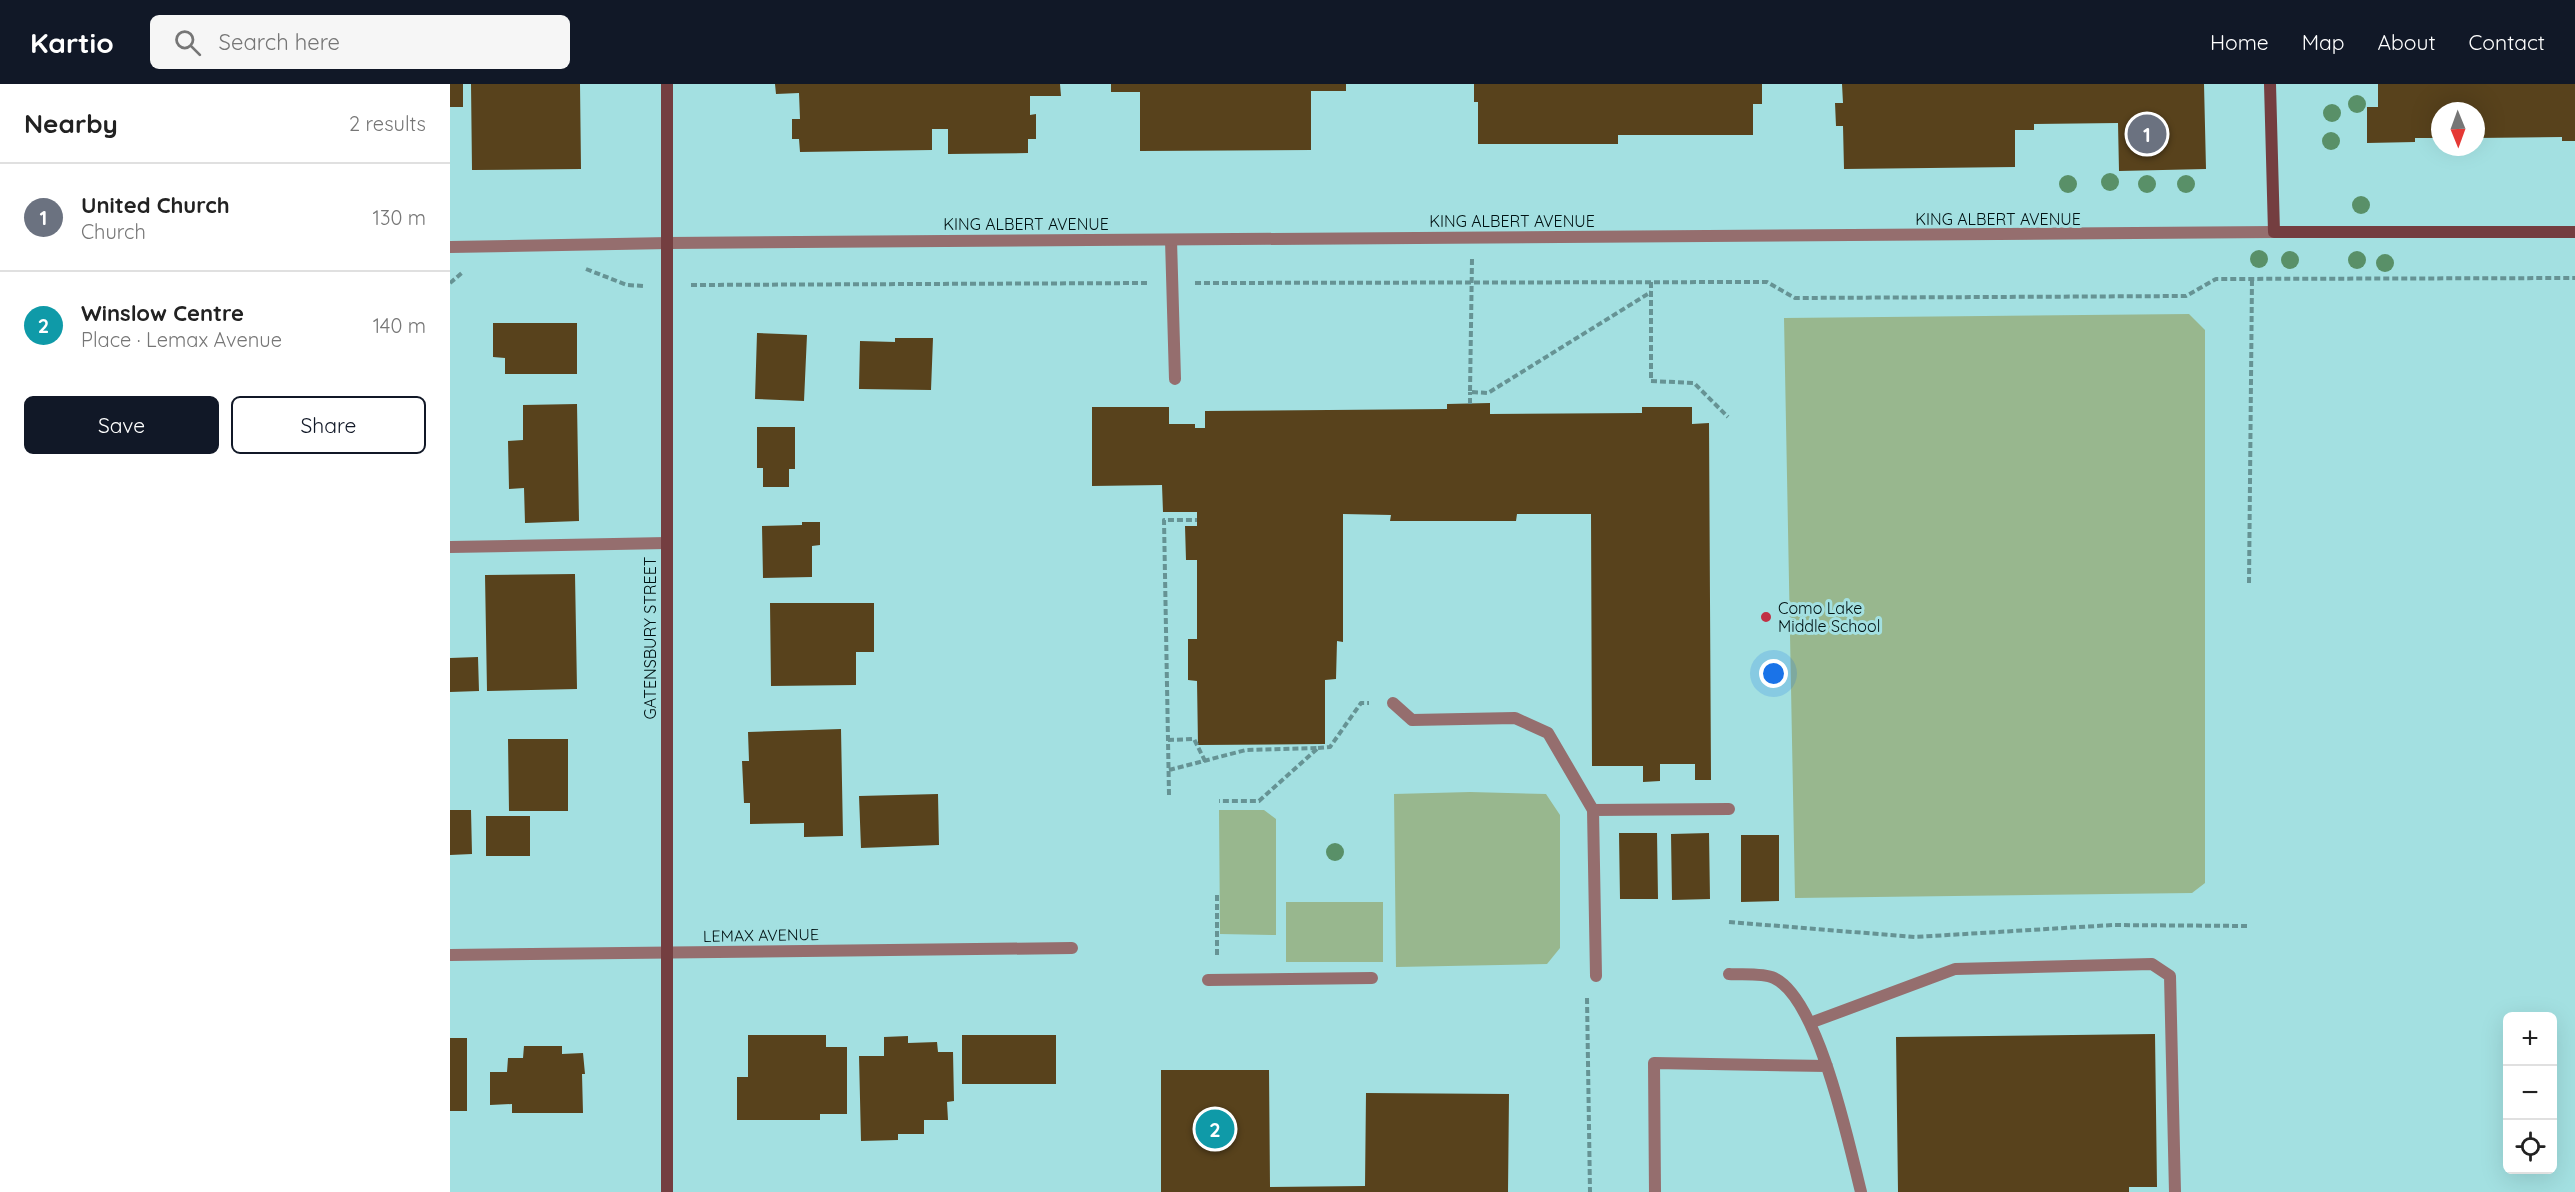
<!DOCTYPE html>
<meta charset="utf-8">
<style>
:root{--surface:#fff;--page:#f6f6f6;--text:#222;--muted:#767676;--line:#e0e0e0;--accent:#111827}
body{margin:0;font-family:Quicksand,sans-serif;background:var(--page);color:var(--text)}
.controls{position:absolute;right:18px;bottom:18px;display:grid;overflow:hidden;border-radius:9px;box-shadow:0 6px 24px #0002}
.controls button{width:54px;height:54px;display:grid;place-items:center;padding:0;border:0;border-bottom:2px solid var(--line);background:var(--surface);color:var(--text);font:30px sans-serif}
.compass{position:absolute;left:1981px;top:18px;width:54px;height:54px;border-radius:50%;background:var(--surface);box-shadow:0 6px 24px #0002;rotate:179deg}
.you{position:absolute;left:1324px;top:590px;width:21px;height:21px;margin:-15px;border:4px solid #fff;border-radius:50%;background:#1a73e8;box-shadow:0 0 0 9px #1a73e833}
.badge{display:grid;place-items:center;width:39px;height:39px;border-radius:50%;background:var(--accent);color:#fff;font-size:20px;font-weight:700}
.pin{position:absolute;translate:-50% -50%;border:3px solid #fff;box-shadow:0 2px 6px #0006}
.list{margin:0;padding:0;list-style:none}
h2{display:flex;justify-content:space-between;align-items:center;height:78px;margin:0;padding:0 24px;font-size:26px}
h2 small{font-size:20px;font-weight:400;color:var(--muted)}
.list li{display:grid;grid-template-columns:39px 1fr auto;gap:18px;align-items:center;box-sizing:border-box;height:108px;padding:0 24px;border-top:2px solid var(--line)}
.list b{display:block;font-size:22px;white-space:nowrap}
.list p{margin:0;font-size:20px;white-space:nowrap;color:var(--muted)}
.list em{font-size:20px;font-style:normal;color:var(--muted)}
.actions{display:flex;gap:12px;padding:18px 24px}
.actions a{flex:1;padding:14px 0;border:2px solid var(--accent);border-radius:9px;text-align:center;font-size:21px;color:var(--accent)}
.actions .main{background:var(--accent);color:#fff}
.icon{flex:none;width:33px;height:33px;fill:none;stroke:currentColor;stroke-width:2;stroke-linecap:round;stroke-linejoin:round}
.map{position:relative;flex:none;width:2125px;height:1108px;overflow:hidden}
header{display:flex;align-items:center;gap:36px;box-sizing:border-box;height:84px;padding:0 30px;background:var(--accent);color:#fff}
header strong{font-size:28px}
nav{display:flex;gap:33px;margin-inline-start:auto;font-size:21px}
.search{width:420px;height:54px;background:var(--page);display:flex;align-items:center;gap:15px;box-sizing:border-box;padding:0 21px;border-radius:9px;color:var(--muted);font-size:22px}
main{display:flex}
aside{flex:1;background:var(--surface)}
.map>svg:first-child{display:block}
</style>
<header>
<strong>Kartio</strong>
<div class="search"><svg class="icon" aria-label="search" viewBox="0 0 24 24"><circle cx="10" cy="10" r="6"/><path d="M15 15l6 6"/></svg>Search here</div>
<nav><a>Home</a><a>Map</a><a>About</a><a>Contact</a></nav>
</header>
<main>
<aside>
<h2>Nearby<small>2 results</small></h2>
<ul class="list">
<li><span class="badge" style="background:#6b7280">1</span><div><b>United Church</b><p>Church</p></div><em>130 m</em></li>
<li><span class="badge" style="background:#0f9aa8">2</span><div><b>Winslow Centre</b><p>Place · Lemax Avenue</p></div><em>140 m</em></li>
</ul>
<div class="actions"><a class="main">Save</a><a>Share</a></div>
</aside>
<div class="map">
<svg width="2125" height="1108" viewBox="0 0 2125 1108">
<rect width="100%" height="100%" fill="#a3e0e1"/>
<path fill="#98b78e" d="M1739 230 1755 246V799L1742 809 1345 814 1334 234Z
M1020 708 1096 710 1110 731V864L1097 880 946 883 944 710Z
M769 726H814L826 735V851L770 850Z
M836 818H933V878H836Z"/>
<path fill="#58421c" d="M0 0H13V23H0Z
M21 0H130L131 85 22 86Z
M325 0H610L611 12H580V31L586 30V55H578V69L498 70V45H482V66L350 68 349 55H342V35H350L349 9 326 10Z
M661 0H896V7H861V66L690 67V8H661Z
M1024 0H1312V20H1303V51H1168V60H1028V18H1024Z
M1392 0H1754L1756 85 1669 87 1668 39 1584 40V46H1565V83L1394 85 1393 42H1386L1385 19H1393Z
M1928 0H2125V57H2112V53L2026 54V27H1990V54H1965V58L1917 59V23H1928Z
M43 239H127V290H55V274L43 273Z
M307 249 357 251 354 317 305 315Z
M445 254H483L481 306 409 305 410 257 445 258Z
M1040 319V330L1192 329V323H1242V340L1259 339 1261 696H1245V680H1210V697L1193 698V682H1142L1141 430H1067L1066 437H940L941 431 893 430V558L887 557 886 595 875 596V660L748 661 747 597 738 596V555H747V476H736L735 442H747V428H713L712 401 642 402V323H719V340H745V344H755V327L997 325V320Z
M127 320 129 437 75 439 74 404 59 405 58 357 73 356V321Z
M307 343H345V385H339V403H313V384H307Z
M352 438H370V461L362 462V493L313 494 312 442 352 441Z
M125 490 127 605 37 607 35 491Z
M320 519H424V568H406V601L321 602Z
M28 573 29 607 0 608V574Z
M391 645 393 752 354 753V739L300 740V719H294L292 677H299L298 648Z
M58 655H118V727H59Z
M488 710 489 761 411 764 409 712Z
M0 726H21L22 770 0 771Z
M36 732H80V772H36Z
M1169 749H1207L1208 815H1170Z
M1259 749 1260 815 1222 816 1221 750Z
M1291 751H1329V817L1291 818Z
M1705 950 1707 1103H1679V1108H1448L1446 953Z
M298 951H376V963H397V1030H370V1036H287V993H298Z
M512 951H606V1000H512Z
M458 952V959L487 958 488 968H503L504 1017 497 1018 498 1036H474V1050H448V1056L411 1057 409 972H434V953Z
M0 954H17V1027H0Z
M74 962H112V970L133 969 135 990H132L133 1029H62V1020L40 1021V988H57L58 974H73Z
M711 986H819L820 1103 915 1102 916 1009 1059 1010 1058 1108H711Z"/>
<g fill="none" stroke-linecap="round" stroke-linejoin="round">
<path stroke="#669394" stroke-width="4" stroke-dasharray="6 3" stroke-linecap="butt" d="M1022 175 1020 308 1038 309 1201 208
M136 185 177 201 195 202
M1201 198V297L1244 299 1278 333
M0 199 13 188
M745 199 1317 198 1345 214 1736 212 1766 195 2125 194
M241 201 699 199
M1020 320V308
M1799 499 1802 195
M718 656 744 655 755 677
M868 664 880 663 911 619H919
M719 686 796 666 868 664 809 717H769
M719 711 714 436H747
M767 811V874
M1279 838 1465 853 1663 841 1798 842
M1137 914 1140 1108"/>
<path stroke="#956e6e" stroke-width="12" d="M721 156 725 295
M0 463 217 459
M943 619 962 636 1065 634 1098 649 1143 726 1279 725
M1143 726 1146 892
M1279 890C1292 891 1313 889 1324 894 1369 915 1399 1061 1411 1108
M758 896 922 894
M1360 939 1505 885 1702 880 1720 892 1725 1108
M1205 1108 1204 979 1377 982"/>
<path stroke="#956e6e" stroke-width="12" d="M0 163 219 159 1824 148
M0 871 622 864"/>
<path stroke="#743e40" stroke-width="12" d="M1820 0 1824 148H2125
M217 1108V0"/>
</g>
<g fill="#599068">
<circle cx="1907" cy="20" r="9"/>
<circle cx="1882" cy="29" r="9"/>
<circle cx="1881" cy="57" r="9"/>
<circle cx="1660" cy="98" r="9"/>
<circle cx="1618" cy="100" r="9"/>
<circle cx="1697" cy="100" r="9"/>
<circle cx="1736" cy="100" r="9"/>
<circle cx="1911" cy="121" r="9"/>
<circle cx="1809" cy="175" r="9"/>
<circle cx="1840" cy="176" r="9"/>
<circle cx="1907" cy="176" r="9"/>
<circle cx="1935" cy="179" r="9"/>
<circle cx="885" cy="768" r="9"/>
</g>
<circle fill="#c13044" stroke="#a3e0e1" stroke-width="2" cx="1316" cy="533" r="6"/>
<g text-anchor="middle" stroke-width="6" stroke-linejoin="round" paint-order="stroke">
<g font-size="16" fill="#001213" stroke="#a3e0e1">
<text x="1548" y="141">KING ALBERT AVENUE</text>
<text x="1062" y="143">KING ALBERT AVENUE</text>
<text x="576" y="146">KING ALBERT AVENUE</text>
<text transform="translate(200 554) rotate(-90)" y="6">GATENSBURY STREET</text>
<text transform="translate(311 851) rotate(-1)" y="6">LEMAX AVENUE</text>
</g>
<g font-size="16" fill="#001213" stroke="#a3e0e1" text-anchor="start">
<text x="1328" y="530">Como Lake<tspan x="1328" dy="18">Middle School</tspan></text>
</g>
</g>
</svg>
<div class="controls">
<button>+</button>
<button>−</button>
<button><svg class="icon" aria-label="locate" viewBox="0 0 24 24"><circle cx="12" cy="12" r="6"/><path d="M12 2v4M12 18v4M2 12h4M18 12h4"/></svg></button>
</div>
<svg class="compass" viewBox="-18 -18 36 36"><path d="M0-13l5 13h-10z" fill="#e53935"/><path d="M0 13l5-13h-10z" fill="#767676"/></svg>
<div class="you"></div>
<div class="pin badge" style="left:1697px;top:50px;background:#6b7280">1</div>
<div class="pin badge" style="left:765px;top:1045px;background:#0f9aa8">2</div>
</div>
</main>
